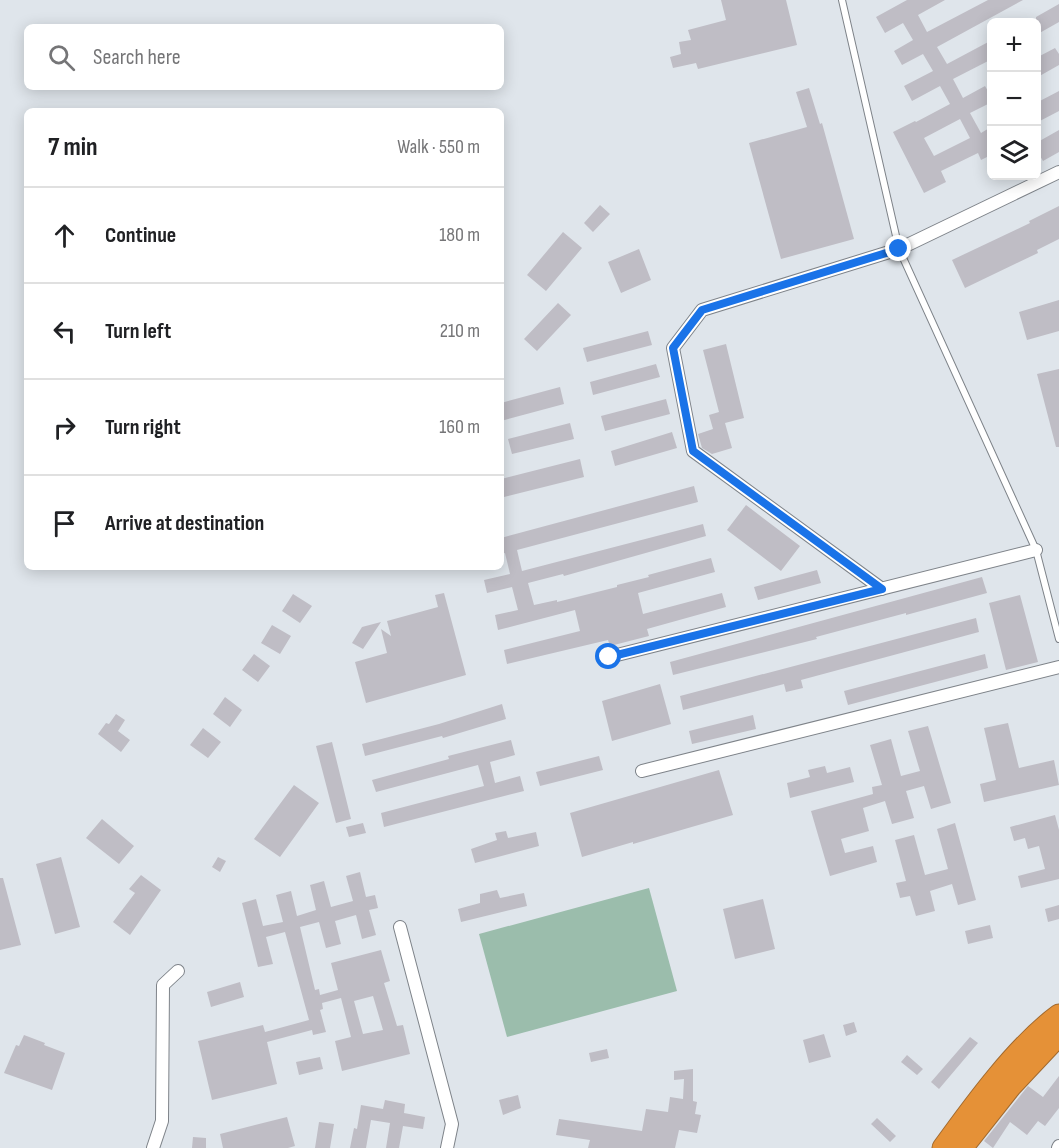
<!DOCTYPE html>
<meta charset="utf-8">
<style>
:root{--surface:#fff;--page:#f2f2f2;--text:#202124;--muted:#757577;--line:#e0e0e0}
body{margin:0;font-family:"Sofia Sans Condensed",sans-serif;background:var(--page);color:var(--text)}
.controls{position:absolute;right:18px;top:18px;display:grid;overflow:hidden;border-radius:9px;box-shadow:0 3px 15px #0003}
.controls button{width:54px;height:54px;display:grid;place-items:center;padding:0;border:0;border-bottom:2px solid var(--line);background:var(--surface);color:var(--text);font:30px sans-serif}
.stop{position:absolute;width:18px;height:18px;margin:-14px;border:4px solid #1a73e8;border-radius:50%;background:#fff}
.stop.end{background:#1a73e8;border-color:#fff;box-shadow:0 2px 6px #0008}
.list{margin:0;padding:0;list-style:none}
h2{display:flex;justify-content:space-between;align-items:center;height:78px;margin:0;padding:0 24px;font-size:26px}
h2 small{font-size:20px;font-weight:400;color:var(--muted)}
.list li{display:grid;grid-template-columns:39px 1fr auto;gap:18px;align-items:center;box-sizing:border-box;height:96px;padding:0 24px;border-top:2px solid var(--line)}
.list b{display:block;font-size:22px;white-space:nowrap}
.list em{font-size:20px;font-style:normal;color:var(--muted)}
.icon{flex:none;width:33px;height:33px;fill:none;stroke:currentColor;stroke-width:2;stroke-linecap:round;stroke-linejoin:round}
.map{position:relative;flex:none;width:1059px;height:1148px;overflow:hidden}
.search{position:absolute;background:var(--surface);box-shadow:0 3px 15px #0003;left:24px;top:24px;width:480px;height:66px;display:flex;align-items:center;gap:15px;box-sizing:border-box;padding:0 21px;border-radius:9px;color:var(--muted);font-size:22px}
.panel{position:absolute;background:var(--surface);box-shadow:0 3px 15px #0003;left:24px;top:108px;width:480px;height:462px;border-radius:9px}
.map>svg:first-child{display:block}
</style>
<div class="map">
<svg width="1059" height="1148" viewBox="0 0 1059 1148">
<rect width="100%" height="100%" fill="#dfe5eb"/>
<path fill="#9bbdac" d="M649 888 677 991 507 1037 479 934Z"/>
<path fill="#bfbdc5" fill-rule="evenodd" d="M721 0H786L797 45 698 69 696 63 673 68 670 57 681 54 679 42 691 40 688 30 726 20Z
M907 0H945L918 15 927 32 988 0H1023L937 47 947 64 992 40V59L953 79 963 98 985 86 992 98V102L970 113 981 133 991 127V155L981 160 978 153 941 171 946 182 924 193 893 132 915 121 916 122 950 104 940 86 912 101 904 86 933 71 923 54 902 65 894 51 913 40 903 23 885 33 876 17ZM960 119 970 138 934 156 924 138Z
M1059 4V22L1036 35V17Z
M1055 48 1059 54V65L1036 78V58Z
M809 88 820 124 822 123 854 239 781 259 749 143 807 127 796 92Z
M1059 91V111L1036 123V103Z
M1059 130V152L1043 161 1036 149V143Z
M600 205 610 214 593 232 584 223Z
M1059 206V239L1037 250 1038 253 965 288 952 260 1030 223 1029 221Z
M563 232 582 248 546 291 527 275Z
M639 249 651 280 621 293 608 262Z
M1059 300V331L1027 340 1019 312Z
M558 303 571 315 537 351 524 339Z
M648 331 652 345 587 362 583 348Z
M726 344 744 418 725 423 732 448 712 454 702 448 698 434 713 429 709 415 719 412 703 350Z
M656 364 660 377 593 395 590 382Z
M1059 369V447H1056L1037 374Z
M560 387 564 404 501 421V403Z
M666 399 670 414 605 431 601 416Z
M570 423 574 439 512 454 508 439Z
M672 432 677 448 615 466 611 451Z
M580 459 584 477 504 497 501 479Z
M694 486 698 502 517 550 522 571 703 524 706 536 564 576 563 574 528 583 534 605 557 600V602L617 587V585L649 577 648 575 711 558 715 572 638 593 643 614 722 593 726 607 647 629 649 636 610 646 608 640 507 664 504 650 580 631 575 610 498 630 495 615 518 610 512 587 487 593 484 580 510 574 505 553 501 554V538Z
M746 505 800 546 781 571 727 530Z
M817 570 821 583 758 600 754 587Z
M982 577 987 593 906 615V613L816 637 817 639 673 675 670 662Z
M444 593 466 675 366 703 355 662 387 653 381 629 391 636 387 621 438 607 435 595Z
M293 594 312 606 300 623 282 611Z
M1020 595 1038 662 1006 670 989 603Z
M976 618 979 632 801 680 803 688 786 692 784 684 683 710 680 696Z
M381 622 363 649 352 643 362 627Z
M272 625 291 636 280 654 261 643Z
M254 654 270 666 258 682 242 670Z
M985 654 988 668 848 705 844 691Z
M660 684 671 724 612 741 602 701Z
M225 697 242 710 230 727 213 714Z
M502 704 506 719 443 738 442 736 365 756 362 744 439 724Z
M116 714 125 720 118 731 130 740 121 752 98 734 106 723 109 724Z
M753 715 756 729 692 744 689 731Z
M1008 723 1019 768 1054 760 1059 785 984 802 980 784 996 780 984 728Z
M928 726 951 803 931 809 924 786 906 791 914 818 892 824 885 801 863 808 869 831 841 839 845 853 873 846 877 862 830 876 811 811 873 794 872 787 882 785 870 745 891 739 901 776 920 771 908 731Z
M203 728 221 742 208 758 190 745Z
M511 740 515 755 490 762 495 783 520 776 524 791 384 827 381 813 484 786 478 765 376 792 372 780 449 759 448 756Z
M332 742 351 819 336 823 316 746Z
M599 756 603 770 540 786 536 772Z
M825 766 827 773 850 767 854 782 790 798 787 783 810 777 808 770Z
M719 770 733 815 633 844V842L582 857 570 813Z
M294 785 319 803 280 857 254 839Z
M1055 815 1059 830V879L1021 888 1018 876 1045 869 1039 846 1028 849 1025 838 1014 841 1010 827Z
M102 819 134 846 119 864 86 838Z
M363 823 366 833 349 837 346 827Z
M955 823 976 900 958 905 952 884 930 891 935 911 916 916 910 896 900 898 896 883 906 881 895 840 914 835 925 875 948 869 937 829Z
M506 831 508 838 536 832 539 846 475 863 471 849 497 840 495 833Z
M61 857 80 927 55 934 36 864Z
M218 857 226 861 220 872 212 867Z
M360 872 366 897 375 895 378 908 369 910 376 935 362 939 356 915 335 921 341 944 326 948 319 922 300 927 315 990 319 989 320 995 338 990 331 963 381 950 390 981 384 983 397 1026 403 1025 410 1054 342 1071 335 1041 351 1037 341 998 322 1003 323 1009 320 1010 326 1032 313 1035 312 1030 267 1042 277 1084 212 1100 198 1041 263 1025 265 1032 309 1020 285 932 266 937 273 964 258 967 242 903 256 899 263 926 283 922 276 895 291 891 297 916 316 910 310 885 324 881 331 907 353 901 346 876ZM373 996 383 1030 363 1034 354 1001Z
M141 875 161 890 130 935 113 922 135 893 129 889Z
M0 878H3L21 945 0 950Z
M497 890 500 898 524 893 527 906 461 922 458 909 480 903V894Z
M763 899 775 949 735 959 723 909Z
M1059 905V919L1048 922 1045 909Z
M990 925 993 938 968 944 965 931Z
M240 982 244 997 211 1007 207 992Z
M854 1022 857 1032 846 1036 843 1025Z
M824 1034 831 1057 809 1063 803 1040Z
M24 1035 45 1043 44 1045 65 1053 52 1090 4 1073 16 1045 19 1046Z
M970 1037 978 1043 939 1089 931 1082Z
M607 1049 609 1058 591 1062 589 1053Z
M907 1055 923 1069 917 1075 901 1062Z
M320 1057 323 1069 299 1075 296 1062Z
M693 1069V1101L697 1102 695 1114 701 1115 697 1133 679 1130 675 1148H588L590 1140 556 1135 559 1119 642 1131 646 1109 668 1112 670 1097 683 1099 684 1079 674 1080V1071Z
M1059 1076V1108L1045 1126 1038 1121 1027 1135 1010 1122 993 1148 984 1141 1028 1086 1043 1097Z
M518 1095 521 1108 503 1115 499 1100Z
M385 1100 405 1104 404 1113 425 1117 423 1129 403 1126 399 1148H386L390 1123 371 1120 366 1148H350L354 1128 357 1129 361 1105 383 1109Z
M287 1117 295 1146 288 1148H223L220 1134Z
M877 1118 896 1136 890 1142 871 1124Z
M319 1122 334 1124 330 1148H315Z
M193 1137 206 1138V1148H192Z"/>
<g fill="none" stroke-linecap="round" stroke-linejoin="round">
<g stroke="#7e8389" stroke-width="8">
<path id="lane" d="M842 0 899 249 1036 550 1059 639"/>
</g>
<g stroke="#7e8389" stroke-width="14">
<path id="street" d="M882 589 693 451 673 348 702 310 899 249 1059 172
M609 657 1036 550
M642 771 1059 667
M400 927 452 1124 447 1148
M153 1148 162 1121 163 985 178 971
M1058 1148 1059 1146"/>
</g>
<g stroke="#a06a30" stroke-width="23">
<path id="highway" d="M943 1148C974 1105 1017 1046 1059 1015
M962 1148 1011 1086 1059 1035"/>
</g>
<use href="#lane" stroke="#fff" stroke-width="6"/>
<use href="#street" stroke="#fff" stroke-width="12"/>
<use href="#highway" stroke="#e59137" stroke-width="21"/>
</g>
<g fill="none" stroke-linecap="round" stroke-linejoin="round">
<path stroke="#1a73e8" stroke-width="8" d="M609 657 882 589 693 451 673 348 702 310 899 249"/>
</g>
</svg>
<div class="controls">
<button>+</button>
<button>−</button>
<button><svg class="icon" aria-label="layers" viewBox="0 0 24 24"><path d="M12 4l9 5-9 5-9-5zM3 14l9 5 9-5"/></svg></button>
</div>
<div class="stop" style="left:609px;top:657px"></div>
<div class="stop end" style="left:899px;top:249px"></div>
<div class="search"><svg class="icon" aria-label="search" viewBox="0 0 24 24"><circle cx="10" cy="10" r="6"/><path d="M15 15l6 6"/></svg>Search here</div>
<section class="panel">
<h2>7 min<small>Walk · 550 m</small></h2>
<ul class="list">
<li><svg class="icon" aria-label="ahead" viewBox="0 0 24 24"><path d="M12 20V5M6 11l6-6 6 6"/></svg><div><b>Continue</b></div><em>180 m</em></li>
<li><svg class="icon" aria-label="left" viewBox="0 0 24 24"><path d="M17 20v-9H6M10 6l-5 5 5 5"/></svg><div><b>Turn left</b></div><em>210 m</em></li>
<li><svg class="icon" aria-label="right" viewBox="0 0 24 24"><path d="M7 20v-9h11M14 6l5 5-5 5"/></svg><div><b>Turn right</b></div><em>160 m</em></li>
<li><svg class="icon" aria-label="arrive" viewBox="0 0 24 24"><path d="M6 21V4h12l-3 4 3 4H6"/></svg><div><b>Arrive at destination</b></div></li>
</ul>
</section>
</div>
